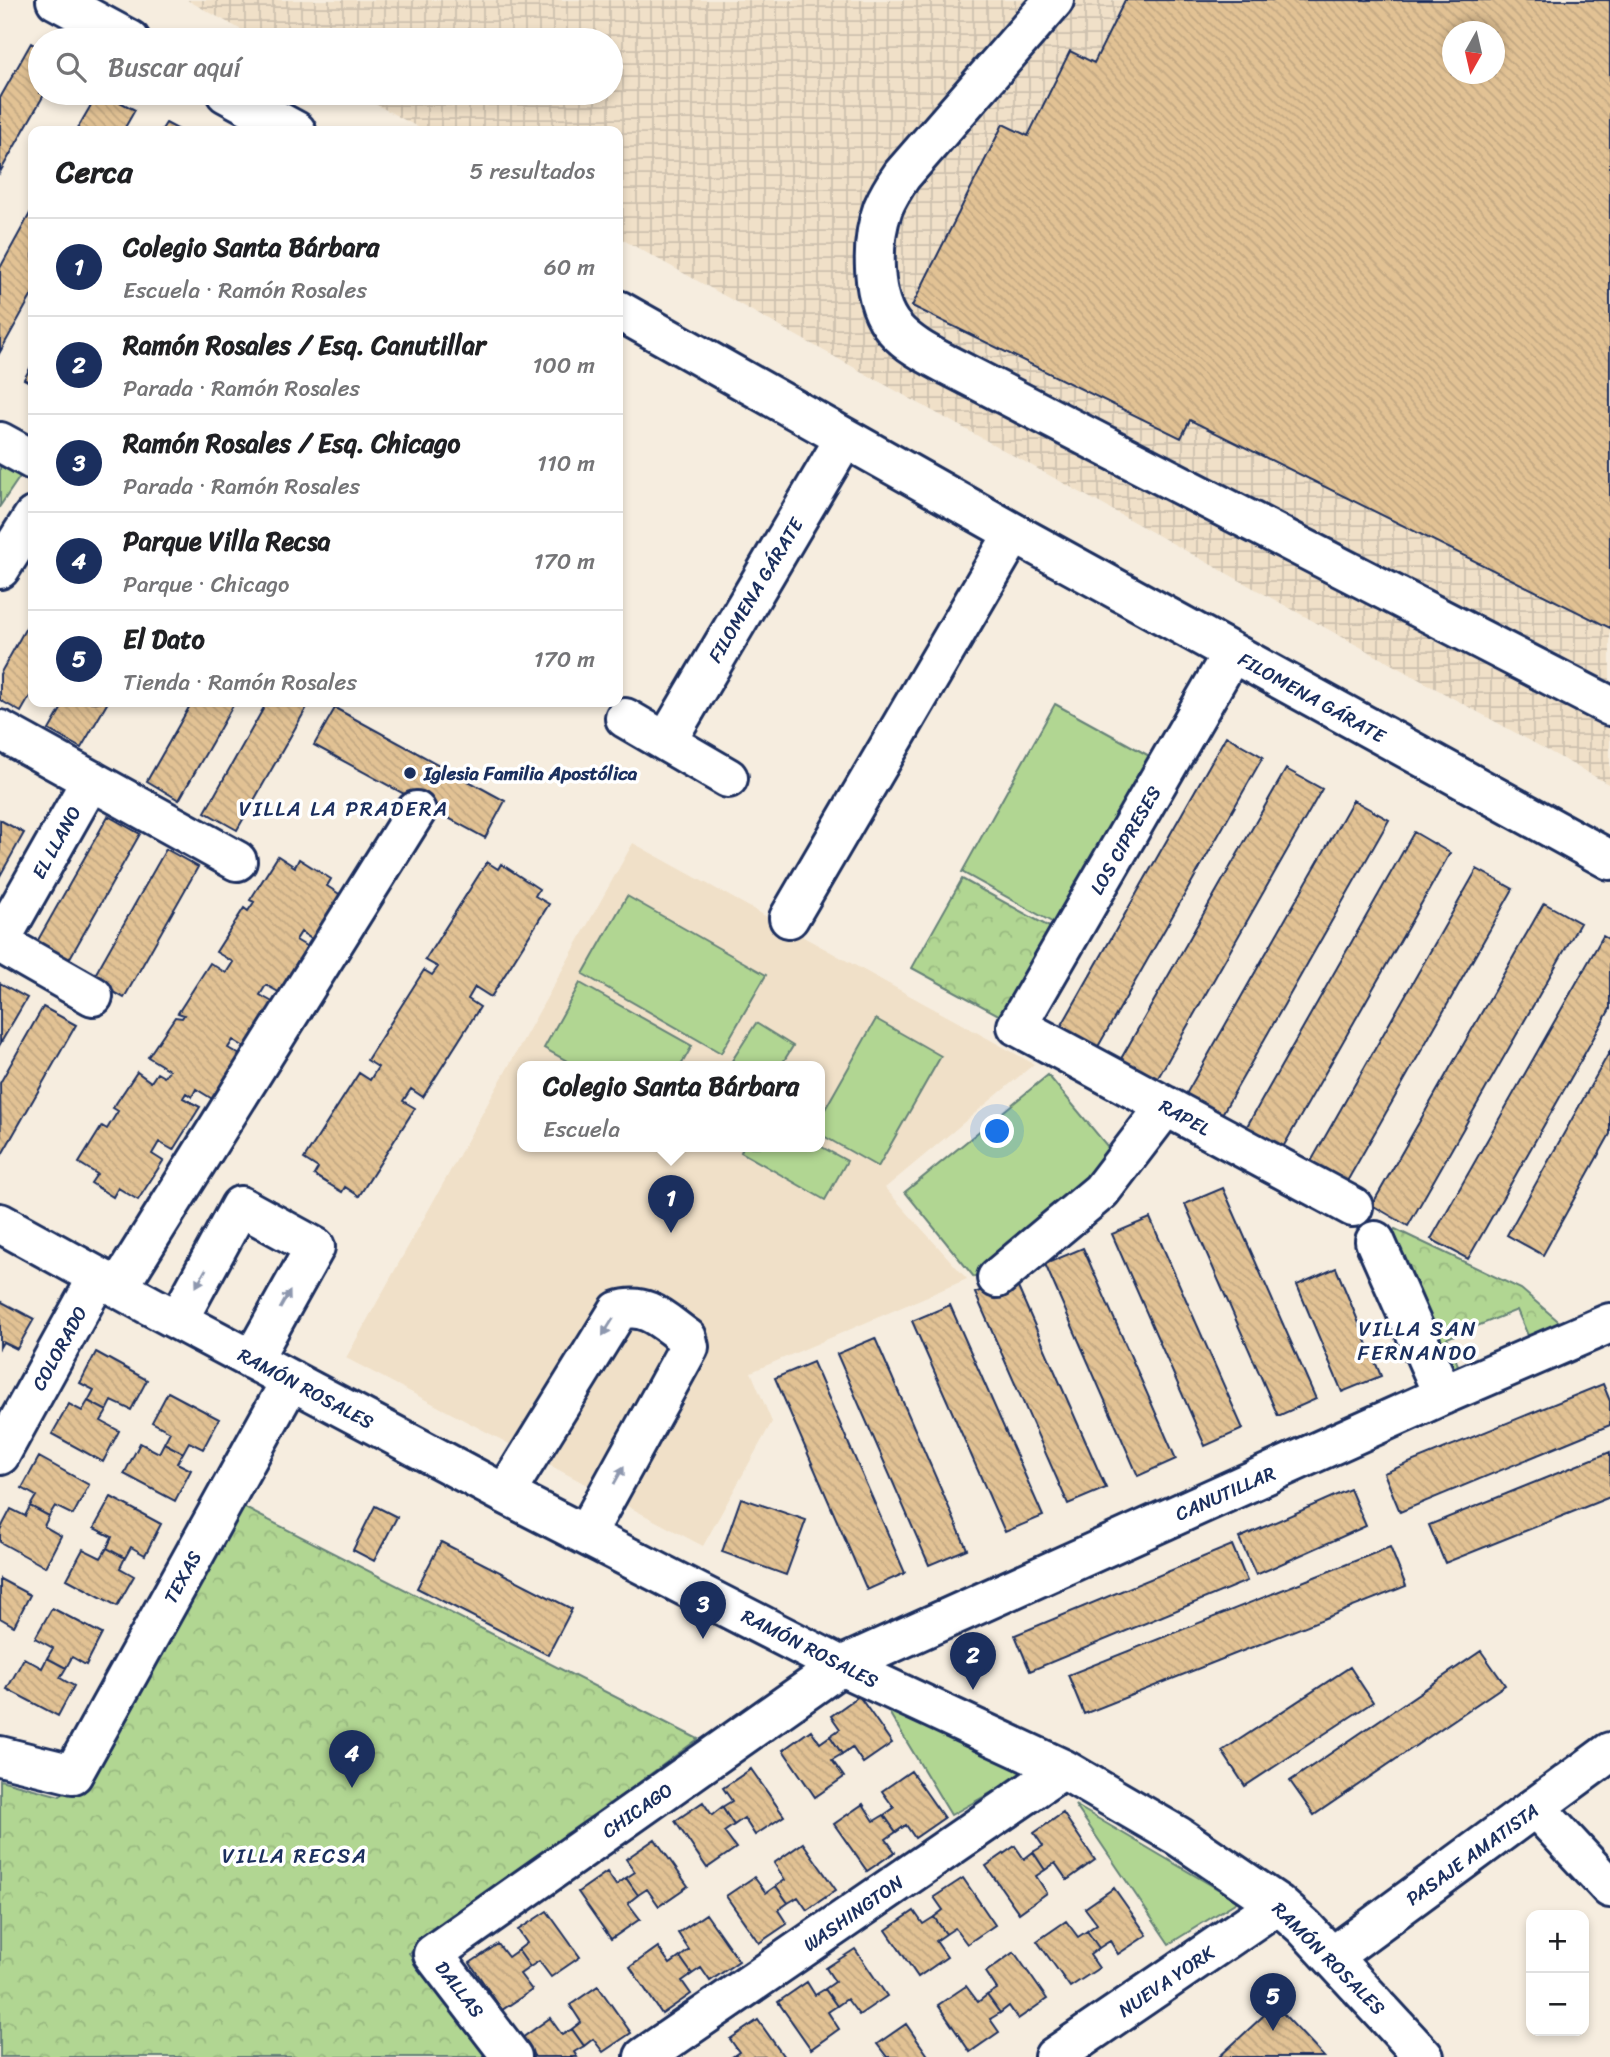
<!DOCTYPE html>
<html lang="es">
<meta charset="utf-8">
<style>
:root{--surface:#fff;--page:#f6f6f6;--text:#202124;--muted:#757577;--line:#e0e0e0;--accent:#1b2f5e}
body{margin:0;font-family:Sriracha,sans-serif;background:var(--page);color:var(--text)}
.controls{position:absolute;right:21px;bottom:21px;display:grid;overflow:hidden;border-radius:14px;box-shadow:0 4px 10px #0003}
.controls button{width:63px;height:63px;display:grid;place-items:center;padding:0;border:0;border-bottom:2px solid var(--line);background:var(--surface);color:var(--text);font:35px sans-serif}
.compass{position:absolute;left:1442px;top:21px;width:63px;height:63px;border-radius:50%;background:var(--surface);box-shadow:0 4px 10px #0003;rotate:188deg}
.you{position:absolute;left:998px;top:1132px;width:24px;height:24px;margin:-18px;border:5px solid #fff;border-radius:50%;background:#1a73e8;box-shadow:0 0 0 10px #1a73e833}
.badge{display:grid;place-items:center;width:46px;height:46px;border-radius:50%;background:var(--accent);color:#fff;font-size:23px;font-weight:700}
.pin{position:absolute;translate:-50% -58px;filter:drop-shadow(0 2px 4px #0008)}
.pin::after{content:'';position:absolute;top:37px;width:24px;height:21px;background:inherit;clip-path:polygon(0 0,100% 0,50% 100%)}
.popup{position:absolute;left:517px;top:1061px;width:308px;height:91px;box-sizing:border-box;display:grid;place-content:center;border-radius:14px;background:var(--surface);filter:drop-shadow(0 2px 5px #0005);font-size:23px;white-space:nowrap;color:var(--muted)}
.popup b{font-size:26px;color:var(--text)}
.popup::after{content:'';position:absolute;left:50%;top:100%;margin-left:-14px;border:14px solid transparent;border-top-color:var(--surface)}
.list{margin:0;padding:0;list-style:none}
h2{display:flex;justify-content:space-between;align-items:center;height:91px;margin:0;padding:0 28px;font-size:30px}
h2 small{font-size:23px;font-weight:400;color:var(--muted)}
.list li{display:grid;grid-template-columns:46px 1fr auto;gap:21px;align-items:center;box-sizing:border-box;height:98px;padding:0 28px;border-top:2px solid var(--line)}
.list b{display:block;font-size:26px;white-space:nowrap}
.list p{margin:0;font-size:23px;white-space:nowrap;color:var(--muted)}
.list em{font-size:23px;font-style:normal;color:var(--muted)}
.icon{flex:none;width:38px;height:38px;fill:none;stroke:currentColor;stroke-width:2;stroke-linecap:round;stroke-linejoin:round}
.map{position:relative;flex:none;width:1610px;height:2057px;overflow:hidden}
.search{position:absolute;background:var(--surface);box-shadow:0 4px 10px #0003;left:28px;top:28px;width:595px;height:77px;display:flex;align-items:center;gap:18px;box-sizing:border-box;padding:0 24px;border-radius:38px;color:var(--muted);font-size:26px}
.panel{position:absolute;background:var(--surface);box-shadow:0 4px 10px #0003;left:28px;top:126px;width:595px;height:581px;border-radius:14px}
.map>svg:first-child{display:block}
</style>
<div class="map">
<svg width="1610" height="2057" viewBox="0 0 1610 2057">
<defs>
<pattern id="industrial-grid" width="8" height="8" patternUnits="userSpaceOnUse" patternTransform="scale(1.75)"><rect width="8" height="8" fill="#f0e0c8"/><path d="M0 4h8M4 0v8" fill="none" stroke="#cdc0ae"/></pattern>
<pattern id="park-crowns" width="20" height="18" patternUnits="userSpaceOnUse" patternTransform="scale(1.75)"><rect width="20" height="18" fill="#b1d692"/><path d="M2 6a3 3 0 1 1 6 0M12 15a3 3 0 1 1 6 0" fill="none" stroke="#98b880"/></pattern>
<pattern id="building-back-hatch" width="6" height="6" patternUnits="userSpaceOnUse" patternTransform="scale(1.75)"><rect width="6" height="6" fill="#e2c294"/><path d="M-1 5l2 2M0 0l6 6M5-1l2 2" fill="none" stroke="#c1a782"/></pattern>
</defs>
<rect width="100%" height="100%" fill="#f6eddf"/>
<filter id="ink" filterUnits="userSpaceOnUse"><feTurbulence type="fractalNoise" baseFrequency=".0143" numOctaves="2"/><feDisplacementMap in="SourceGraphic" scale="14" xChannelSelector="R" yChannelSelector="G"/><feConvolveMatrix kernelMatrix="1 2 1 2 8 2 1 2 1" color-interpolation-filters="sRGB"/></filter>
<g filter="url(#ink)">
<path fill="#f0e0c8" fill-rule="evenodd" d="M633 843 1034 1064 885 1188 967 1279 751 1372 772 1422 703 1546 346 1358ZM522 1067H820V1147H522Z"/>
<path fill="url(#industrial-grid)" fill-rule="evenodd" d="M187 0H1610V785L618 237V131H425L355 93H611V40H260ZM1452 32H1494V74H1452Z"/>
<path fill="#b1d692" stroke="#668278" stroke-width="2" d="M0 460 23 472 0 506Z
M1055 704 1153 758 1059 926 962 872Z
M627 896 766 975 721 1053 583 974Z
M580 983 692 1046 680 1067H578L544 1048Z
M876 1019 941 1056 878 1167 820 1134V1118Z
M756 1023 793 1046 780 1067H728Z
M1048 1075 1118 1159 974 1277 905 1192Z
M820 1146 847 1161 825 1200 741 1152 743 1147Z
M887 1709 1026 1773 951 1815Z
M1075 1805 1238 1901 1169 1944Z"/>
<path fill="url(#park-crowns)" stroke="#668278" stroke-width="2" d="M962 879 1053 929 1004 1018 912 968Z
M1395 1229 1521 1289 1571 1332 1533 1347 1517 1310 1447 1338 1462 1375 1451 1380 1392 1233Z
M243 1507 698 1739 409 1953 488 2057H0V1780L60 1796 96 1771Z"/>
<path fill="url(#building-back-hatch)" stroke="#1b2f5e" stroke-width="2" fill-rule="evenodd" d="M1125 0H1610V628L1190 420 1181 438 912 306 1003 124 1028 136 1070 51 1094 63ZM1452 32H1494V74H1452Z
M31 43 40 48V93H45L0 172V98Z
M98 93H103L135 110 123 131H76Z
M166 123 181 131H161Z
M33 208V293L0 352V268Z
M33 363V384L24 379Z
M33 615V691L21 712 0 700V674Z
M65 702H108L81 748 49 730Z
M192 702H235L179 800 147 781Z
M267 702H310L237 830 205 812Z
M335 708 505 801 485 838 314 745Z
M1226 736 1263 757 1091 1059 1054 1039Z
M1286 769 1322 789 1150 1092 1114 1071Z
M1353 800 1389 820 1217 1123 1181 1103Z
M108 816 140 834 66 965 34 947Z
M0 820 24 833 0 876Z
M1414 832 1450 853 1278 1156 1242 1135Z
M166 849 198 867 124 998 92 980Z
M278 856 295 867 299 859 331 879 327 886 344 897 316 942 301 932 296 940 311 949 282 994 266 985 260 995 276 1004 248 1049 233 1040 228 1048 242 1056 214 1100 196 1089 192 1097 186 1093 183 1098 200 1107 173 1150 159 1142 152 1154 163 1161 138 1200 118 1188 113 1197 91 1183 97 1174 79 1163 102 1126 107 1129 118 1111 113 1108 137 1072 151 1082 157 1073 164 1077 169 1070 148 1057 175 1017 182 1018 184 1015 178 1013 210 963 226 973 233 962 216 952 244 908 248 911 254 902 250 900Z
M487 862 498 869 501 864 539 889 535 896 549 904 491 997 475 987 468 999 480 1007 423 1097 411 1089 403 1101 415 1108 359 1196 345 1187 342 1192 314 1175 318 1168 304 1159 359 1073 370 1080 378 1067 367 1060 424 970 432 975 438 967 425 960Z
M1477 869 1513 889 1341 1192 1305 1172Z
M1544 903 1580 923 1408 1226 1372 1205Z
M1603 936 1610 940V1009L1468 1259 1431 1239Z
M0 983 27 998 0 1044Z
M43 1007 76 1025 1 1156 0 1083Z
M1610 1051V1134L1543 1255 1507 1235Z
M1223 1188 1316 1399 1278 1416 1185 1204Z
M1150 1218 1243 1429 1205 1446 1112 1234Z
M1083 1248 1176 1459 1138 1476 1045 1264Z
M1336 1268 1381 1376 1342 1392 1297 1285Z
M1013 1276 1106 1488 1068 1504 975 1293Z
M0 1301 34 1319 17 1349 3 1342 0 1347Z
M950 1305 1043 1516 1005 1532 912 1321Z
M875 1338 967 1549 929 1565 837 1354Z
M96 1352 147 1380 131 1410 112 1401 107 1411 88 1401 94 1390 80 1383Z
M813 1362 905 1573 867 1590 775 1378Z
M1603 1384 1610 1401V1425L1400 1512 1384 1473Z
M168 1392 219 1419 203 1449 189 1442 183 1453 164 1443 170 1432 152 1422Z
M88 1401 107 1411 101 1421 119 1431 103 1462 52 1434 69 1404 82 1411Z
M140 1443 159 1453 164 1443 183 1453 177 1463 191 1470 175 1501 124 1474Z
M1610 1452V1497L1445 1563 1429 1525Z
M39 1457 89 1485 73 1515 55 1506 49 1516 30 1506 36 1496 22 1488Z
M1350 1489 1366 1526 1256 1575 1239 1538Z
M111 1497 161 1524 145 1555 131 1547 125 1558 107 1548 112 1537 94 1528Z
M741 1498 806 1520 786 1575 722 1552Z
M30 1506 49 1516 44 1526 61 1536 45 1567 0 1542V1530L11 1509 25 1516Z
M375 1506 397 1517 374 1561 353 1550Z
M441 1542 572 1609 548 1655 417 1588Z
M1232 1545 1247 1581 1030 1671 1015 1635Z
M1390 1547 1406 1586 1084 1714 1068 1675Z
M107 1548 125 1558 120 1568 134 1576 117 1606 67 1579 83 1549 101 1558Z
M0 1579 30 1595 14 1626 0 1618Z
M52 1608 102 1634 86 1665 72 1657 66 1668 47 1658 53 1648 35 1638Z
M1481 1651 1505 1685 1314 1815 1290 1781Z
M24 1658 42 1668 47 1658 66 1668 60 1678 74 1686 58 1716 7 1689Z
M1350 1667 1373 1702 1245 1786 1222 1751Z
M859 1696 892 1743 863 1763 852 1747 842 1754 830 1736 840 1729 831 1716Z
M811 1730 820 1743 830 1736 842 1754 832 1760 844 1777 815 1797 783 1750Z
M751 1769 784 1816 755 1835 744 1818 734 1825 722 1807 732 1801 723 1788Z
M911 1771 944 1818 915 1838 906 1825 896 1832 884 1815 894 1808 882 1791Z
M703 1802 712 1815 722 1807 734 1825 724 1832 736 1848 707 1868 675 1821Z
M863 1804 874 1821 884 1815 896 1832 886 1839 895 1852 867 1871 834 1824Z
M1063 1813 1095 1860 1067 1880 1055 1863 1045 1870 1033 1852 1043 1846 1034 1833Z
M655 1839 688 1886 659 1906 647 1889 638 1895 626 1878 635 1872 626 1859Z
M803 1843 836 1890 807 1910 798 1897 788 1903 776 1886 785 1880 774 1863Z
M1015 1846 1024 1859 1033 1852 1045 1870 1036 1876 1047 1893 1019 1913 986 1866Z
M607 1872 616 1885 626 1878 638 1895 628 1903 640 1919 611 1939 578 1892Z
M754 1877 766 1893 776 1886 788 1903 778 1910 787 1924 759 1943 726 1896Z
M963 1878 995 1925 967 1944 955 1928 946 1934 934 1917 943 1910 934 1897Z
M1114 1888 1147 1935 1118 1954 1110 1941 1099 1948 1087 1931 1097 1924 1085 1908Z
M547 1911 580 1957 551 1977 539 1961 530 1967 518 1950 527 1943 518 1930Z
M914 1911 923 1924 934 1917 946 1934 936 1941 947 1957 918 1977 886 1930Z
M706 1914 739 1961 710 1981 701 1968 692 1974 680 1957 689 1950 678 1933Z
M1066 1921 1078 1937 1087 1931 1099 1948 1090 1955 1099 1968 1070 1987 1037 1941Z
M498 1944 508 1957 518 1950 530 1967 520 1974 532 1990 502 2010 470 1963Z
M658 1947 670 1964 680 1957 692 1974 682 1981 691 1994 662 2014 630 1967Z
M855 1949 887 1996 859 2015 847 1999 837 2006 825 1989 835 1982 826 1968Z
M1014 1952 1047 1999 1018 2019 1009 2006 1000 2013 987 1995 997 1989 986 1972Z
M807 1982 815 1995 825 1989 837 2006 828 2012 839 2029 811 2049 778 2002Z
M598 1986 631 2033 603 2052 593 2039 584 2046 572 2029 581 2022 570 2005Z
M966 1986 978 2002 987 1995 1000 2013 990 2019 999 2032 970 2052 938 2005Z
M1275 2005 1324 2057H1219Z
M550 2018 562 2035 572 2029 584 2046 574 2052 577 2057H535L522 2038Z
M758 2020 784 2057H732L739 2052 730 2039Z
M906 2024 929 2057H887L877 2044Z"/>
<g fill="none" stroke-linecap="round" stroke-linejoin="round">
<g stroke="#1b2f5e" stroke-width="44">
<path id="minor" d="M56 0 130 40
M1054 0 902 175C895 185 888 196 883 208 871 241 870 301 895 329 908 344 927 354 944 363L1610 706
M226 93 296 131
M618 310 1014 533 1610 860
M0 442 33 460
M0 569 33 517
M1232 653 1017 1026 1353 1207
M625 718 728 778
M0 730 237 861
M666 742 845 438
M789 918 1014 533
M0 941 91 780
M0 943 93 996
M0 1223 151 1306 505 1494 841 1666 1063 1769 1178 1836 1278 1904 1304 1927 1424 2057
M1375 1241 1443 1395
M997 1278 1101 1191 1166 1106
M118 1288 416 811
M178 1320 240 1206 315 1247 252 1360
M0 1455 98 1277
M505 1494 618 1311C647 1301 665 1323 687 1338L689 1347 586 1534
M0 1756 73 1774 291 1380
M1535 1807 1610 1888
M1333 1956 1610 1752
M512 2057 433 1954 841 1666 1443 1395 1610 1323
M644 2057 1063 1769
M1054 2057 1278 1904"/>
</g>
<use href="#minor" stroke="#fff" stroke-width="38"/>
</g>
<defs><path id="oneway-solid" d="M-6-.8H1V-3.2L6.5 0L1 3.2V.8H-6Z" transform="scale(1.75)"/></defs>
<g fill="#8d97ae">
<use href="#oneway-solid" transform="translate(201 1278) rotate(119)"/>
<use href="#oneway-solid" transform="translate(285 1300) rotate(-61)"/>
<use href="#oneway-solid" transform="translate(608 1327) rotate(122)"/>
<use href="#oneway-solid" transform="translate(619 1475) rotate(-61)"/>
</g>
</g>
<circle fill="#1b2f5e" stroke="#fff" stroke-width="2.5" cx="410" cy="773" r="7"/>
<g text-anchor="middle" stroke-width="7" stroke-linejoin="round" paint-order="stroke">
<g font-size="19" fill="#1b2f5e" stroke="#fff">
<text transform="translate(755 590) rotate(-59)" y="7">FILOMENA GÁRATE</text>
<text transform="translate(1312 697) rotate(29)" y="7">FILOMENA GÁRATE</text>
<text transform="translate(1125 840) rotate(-60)" y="7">LOS CIPRESES</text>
<text transform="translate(56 842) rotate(-61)" y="7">EL LLANO</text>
<text transform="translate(1185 1117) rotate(29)" y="7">RAPEL</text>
<text transform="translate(59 1348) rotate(-61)" y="7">COLORADO</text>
<text transform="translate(306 1388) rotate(28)" y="7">RAMÓN ROSALES</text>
<text transform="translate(1225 1493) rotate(-24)" y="7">CANUTILLAR</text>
<text transform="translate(182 1577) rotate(-61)" y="7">TEXAS</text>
<text transform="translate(810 1648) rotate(27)" y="7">RAMÓN ROSALES</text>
<text transform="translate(637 1810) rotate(-35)" y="7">CHICAGO</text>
<text transform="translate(1472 1854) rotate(-36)" y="7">PASAJE AMATISTA</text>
<text transform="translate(853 1913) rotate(-35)" y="7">WASHINGTON</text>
<text transform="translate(1329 1958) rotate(45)" y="7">RAMÓN ROSALES</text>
<text transform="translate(1166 1981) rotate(-34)" y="7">NUEVA YORK</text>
<text transform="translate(460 1989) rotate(52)" y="7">DALLAS</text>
</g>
<g font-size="19" font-weight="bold" fill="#1b2f5e" stroke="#fff" text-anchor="start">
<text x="424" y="780">Iglesia Familia Apostólica</text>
</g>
<g font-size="21" letter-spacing="2" fill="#1b2f5e" stroke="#fff">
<text x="344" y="816">VILLA LA PRADERA</text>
<text x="1418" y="1336">VILLA SAN<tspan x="1418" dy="24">FERNANDO</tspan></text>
<text x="295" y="1863">VILLA RECSA</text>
</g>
</g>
</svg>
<div class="controls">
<button>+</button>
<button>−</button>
</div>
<svg class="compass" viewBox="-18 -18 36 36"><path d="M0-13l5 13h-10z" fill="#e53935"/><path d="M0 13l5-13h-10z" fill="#757577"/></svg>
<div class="you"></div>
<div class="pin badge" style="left:671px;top:1233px">1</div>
<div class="popup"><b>Colegio Santa Bárbara</b>Escuela</div>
<div class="pin badge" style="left:973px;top:1690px">2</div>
<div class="pin badge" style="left:703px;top:1639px">3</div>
<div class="pin badge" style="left:352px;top:1788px">4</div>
<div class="pin badge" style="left:1273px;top:2031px">5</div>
<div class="search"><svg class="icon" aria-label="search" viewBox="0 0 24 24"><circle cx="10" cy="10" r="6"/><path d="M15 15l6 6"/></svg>Buscar aquí</div>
<section class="panel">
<h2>Cerca<small>5 resultados</small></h2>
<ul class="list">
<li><span class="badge">1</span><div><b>Colegio Santa Bárbara</b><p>Escuela · Ramón Rosales</p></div><em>60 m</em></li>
<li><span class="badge">2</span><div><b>Ramón Rosales / Esq. Canutillar</b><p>Parada · Ramón Rosales</p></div><em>100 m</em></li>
<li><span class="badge">3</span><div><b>Ramón Rosales / Esq. Chicago</b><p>Parada · Ramón Rosales</p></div><em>110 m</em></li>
<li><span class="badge">4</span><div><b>Parque Villa Recsa</b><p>Parque · Chicago</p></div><em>170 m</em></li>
<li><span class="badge">5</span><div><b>El Dato</b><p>Tienda · Ramón Rosales</p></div><em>170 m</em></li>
</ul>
</section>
</div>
